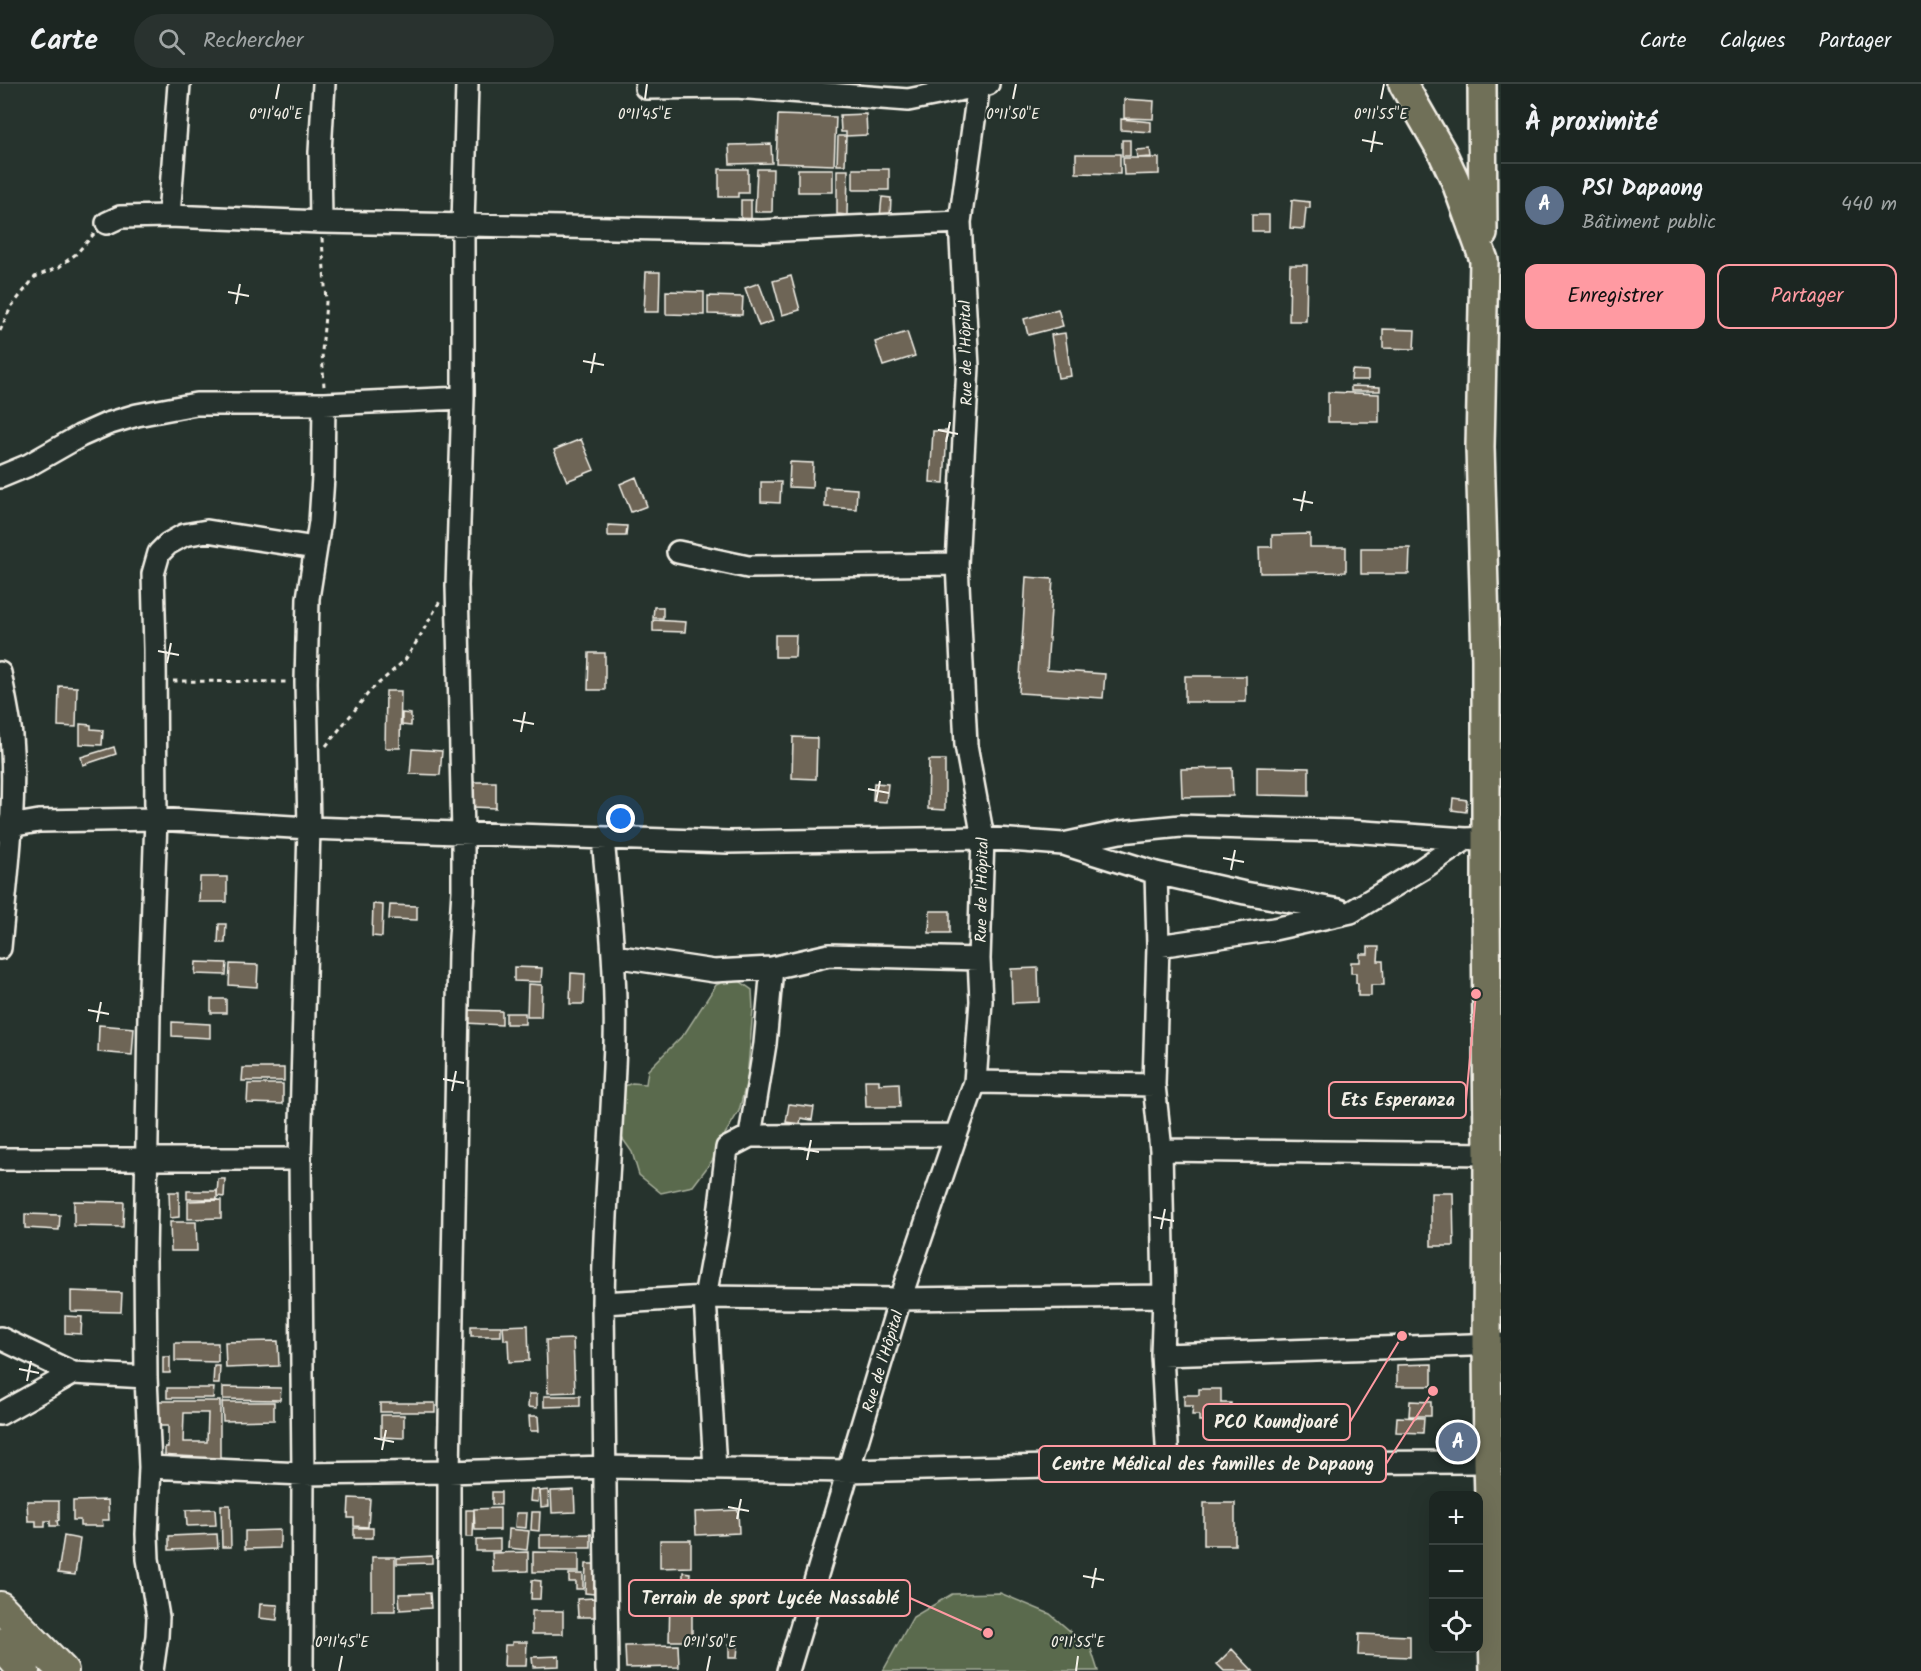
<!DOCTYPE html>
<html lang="fr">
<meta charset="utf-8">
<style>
:root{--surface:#1c2622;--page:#29322f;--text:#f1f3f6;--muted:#a0a5a5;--line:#3a4340;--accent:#ff9aa2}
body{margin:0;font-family:Kalam,sans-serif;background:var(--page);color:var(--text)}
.controls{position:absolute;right:18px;bottom:18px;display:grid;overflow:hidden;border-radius:12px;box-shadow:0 6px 24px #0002}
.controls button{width:54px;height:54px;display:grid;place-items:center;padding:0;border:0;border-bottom:2px solid var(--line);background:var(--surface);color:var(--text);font:30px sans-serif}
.you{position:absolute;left:621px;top:735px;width:21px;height:21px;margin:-15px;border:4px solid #fff;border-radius:50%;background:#1a73e8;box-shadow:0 0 0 9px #1a73e833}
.badge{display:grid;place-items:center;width:39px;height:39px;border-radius:50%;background:var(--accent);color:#fff;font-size:20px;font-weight:700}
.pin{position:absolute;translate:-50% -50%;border:3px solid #fff;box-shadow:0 2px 6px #0006}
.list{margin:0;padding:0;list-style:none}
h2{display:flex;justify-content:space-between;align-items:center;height:78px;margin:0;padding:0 24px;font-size:26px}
h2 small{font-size:20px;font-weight:400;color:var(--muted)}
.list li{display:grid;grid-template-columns:39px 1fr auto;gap:18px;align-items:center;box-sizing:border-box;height:84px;padding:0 24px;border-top:2px solid var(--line)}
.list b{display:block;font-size:22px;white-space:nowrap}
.list p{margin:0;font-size:20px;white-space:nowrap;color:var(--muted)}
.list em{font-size:20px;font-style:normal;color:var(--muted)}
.actions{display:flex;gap:12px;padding:18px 24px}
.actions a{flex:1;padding:14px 0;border:2px solid var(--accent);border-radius:12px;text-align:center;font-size:21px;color:var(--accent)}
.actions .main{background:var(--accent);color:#111}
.icon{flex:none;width:33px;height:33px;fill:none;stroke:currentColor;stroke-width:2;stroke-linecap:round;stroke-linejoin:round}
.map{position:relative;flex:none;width:1501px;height:1587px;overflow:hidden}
header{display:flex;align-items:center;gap:36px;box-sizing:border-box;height:84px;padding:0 30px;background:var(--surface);border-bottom:2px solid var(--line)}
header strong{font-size:28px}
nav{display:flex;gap:33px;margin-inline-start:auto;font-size:21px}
.search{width:420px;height:54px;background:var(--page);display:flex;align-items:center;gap:15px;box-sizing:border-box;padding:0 21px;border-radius:33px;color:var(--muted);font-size:22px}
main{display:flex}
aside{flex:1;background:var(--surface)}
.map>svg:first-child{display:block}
</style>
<header>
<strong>Carte</strong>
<div class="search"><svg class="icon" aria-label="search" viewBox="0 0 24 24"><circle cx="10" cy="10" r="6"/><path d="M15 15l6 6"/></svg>Rechercher</div>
<nav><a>Carte</a><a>Calques</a><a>Partager</a></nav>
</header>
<main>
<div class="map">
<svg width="1501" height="1587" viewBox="0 0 1501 1587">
<rect width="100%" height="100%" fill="#26332d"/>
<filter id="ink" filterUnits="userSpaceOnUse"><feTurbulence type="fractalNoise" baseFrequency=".0167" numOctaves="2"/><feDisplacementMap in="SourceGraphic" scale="12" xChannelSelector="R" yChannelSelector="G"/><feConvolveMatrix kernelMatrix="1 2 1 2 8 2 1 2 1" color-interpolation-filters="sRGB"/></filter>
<g filter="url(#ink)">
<path fill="#5a6b4e" stroke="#a7ae9b" stroke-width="1.5" d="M734 893 752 906 753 925 747 996 739 1027 725 1050 718 1069 693 1102 661 1109 639 1091 632 1068 620 1051V1004L632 999 646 1000 648 986 685 949 716 901Z
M1000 1509 1050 1530 1091 1565 1098 1587H883L913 1533 952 1510Z"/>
<path fill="#6e6557" stroke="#f4f1e8" stroke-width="1.5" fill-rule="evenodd" d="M1124 15 1154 17 1153 35 1124 34Z
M866 30 867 51 846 52V48H841L840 31Z
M778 31 836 33 834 81 776 79Z
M1121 35 1151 38V48L1121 46Z
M838 52H846L845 81H837Z
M1122 56H1130V72H1122Z
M771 60 772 79 730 80 729 61Z
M1150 65 1151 73 1137 74 1136 66Z
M1076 70H1120V90L1076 89Z
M1123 74H1159V90L1124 91Z
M719 85H748V109H738V113H719Z
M757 85H773L772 128H755Z
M798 85H833V108H798Z
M853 85H889V106H853Z
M837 86H848L847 131 837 130Z
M882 113 891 114 890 134 880 133Z
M741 116H751V137H741Z
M1292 116 1310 118V124H1306L1304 145 1290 144Z
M1252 131H1269V147H1252Z
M1290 181H1307L1306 237H1289Z
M646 188H660L659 228H644Z
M791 192 800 226 782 231 773 197Z
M759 199 773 237 759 242 745 204Z
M666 207 704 208V231L666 230Z
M708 212 743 213 742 231 708 230Z
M1058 225 1063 242 1028 251 1024 235Z
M1383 245 1415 246 1414 265 1383 264Z
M907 248 915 272 883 282 875 258Z
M1065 249 1071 292 1058 294 1051 251Z
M1352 286 1368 287V296H1351Z
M1351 302 1380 303V307H1351Z
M1328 308 1379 310V338H1328Z
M933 347H947L944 399 930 398Z
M581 355 594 386 567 397 554 366Z
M790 378 813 379 812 404 789 403Z
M636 393 647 422 631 428 620 400Z
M761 398H781L780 419 761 418Z
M825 403 857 405 856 425 825 423Z
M608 441 627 442 626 452H608Z
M1310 450V463H1346V488L1260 489 1259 463H1272V451Z
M1361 464H1410L1409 490H1361Z
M1026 493 1053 495 1047 586 1105 590 1103 614 1019 609Z
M654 523H663V534H653Z
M653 536 686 538 685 548 653 547Z
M775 551H796L795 573H775Z
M589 569H605V606H588Z
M1185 592H1246V618H1185Z
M59 602 77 603 76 643 58 642Z
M386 607H401L400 664H385Z
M402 629 411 630V642L402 641Z
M80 640 91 641V645L103 646 102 661 80 660Z
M793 653 817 654 816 695 792 694Z
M114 663 116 670 83 681 81 673Z
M412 665 442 667 440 691 410 690Z
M929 676H945V726L928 725Z
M1257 683 1309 684V712L1257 711Z
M1232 684 1233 712 1182 713 1181 685Z
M473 698H496V724L473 723Z
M874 699 888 700 886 718 873 717Z
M1453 714 1467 716 1466 728 1452 726Z
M200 793H227V818H199Z
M373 820 383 821 382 853 372 852Z
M390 821 417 822V836L389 835Z
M930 827H950V849H929Z
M219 840H226L225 859H218Z
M1368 863H1379L1378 877H1383L1384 901H1371V912H1358V899H1356V889H1351V878H1360V870H1368Z
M196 878 227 879 226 891 195 890Z
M230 880 258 881 257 903 229 901Z
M514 883 542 884 541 898 514 897Z
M1038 884 1039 918 1012 919 1011 885Z
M571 889 585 890 584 920H570Z
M528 900 542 901 541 933H527Z
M211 915H226V929H211Z
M467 926 502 927V941L466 939Z
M506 929H525V940H506Z
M172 938 210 940V954L172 952Z
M99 941 134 944 132 971 98 968Z
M243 984H284V997H242Z
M865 996H879V1000L899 999 900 1023H866Z
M248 1000H283V1020L247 1019Z
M789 1020 814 1023 812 1036 801 1034 800 1040 786 1038Z
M218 1095H225L224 1113 217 1112Z
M187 1107H217V1115H187Z
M169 1108H179V1133L170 1134Z
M1431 1109H1453L1454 1162H1431Z
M221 1116V1134L188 1135V1117Z
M74 1117 124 1118 123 1143 74 1142Z
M25 1130 60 1131 59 1146 25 1144Z
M170 1138H196L197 1167H171Z
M71 1207 122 1209 121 1228 71 1227Z
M65 1232 82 1233 81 1250 65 1249Z
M528 1241 529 1277 509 1278 508 1256H504L503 1242Z
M471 1242H501V1252H471Z
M573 1255 575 1308 548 1309 546 1256Z
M278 1257 279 1282 226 1284 225 1258Z
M175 1259H218V1278L175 1277Z
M163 1273H170V1289H163Z
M1432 1280V1302H1397V1281Z
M214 1282H220L219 1300H213Z
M223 1303 281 1304 280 1316 223 1315Z
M167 1304H214L213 1314H167Z
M1199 1305H1221V1319H1231V1333H1207V1337H1199V1331H1192L1193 1322H1184V1311H1199Z
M529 1310H537V1324L528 1323Z
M544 1312H580V1322L544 1323Z
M152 1317H220V1374L165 1373V1363H168V1342H152ZM184 1329H208L207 1358H183Z
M1410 1317 1431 1318V1332H1409Z
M222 1318H274V1336L223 1337Z
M380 1319H435V1328H380Z
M381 1331H404V1354L381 1353Z
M529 1332H538L539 1347H530Z
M1397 1333 1424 1334 1423 1349 1396 1348Z
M531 1405 539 1406 538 1418 530 1417Z
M548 1406 549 1422 541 1423 540 1407Z
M574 1406 575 1428 552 1429 551 1407Z
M492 1408H501V1421H492Z
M349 1414 370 1415 368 1443 354 1442V1434H348Z
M108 1416 109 1436H102L103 1442H80V1436H73V1417Z
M27 1417H59V1436L57 1437 58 1442H50V1437H45V1443H36V1437H28Z
M1204 1419H1235V1461H1204Z
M221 1421H230L231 1463H222Z
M500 1424V1446H475L474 1425Z
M215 1425 216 1441 187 1442 186 1426Z
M466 1426H474L473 1453H466Z
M738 1426 739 1449 696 1451 695 1428Z
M532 1428H540L539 1447 531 1446Z
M516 1429H527L526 1444 515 1443Z
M354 1444H373V1454H354Z
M509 1445 529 1447 527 1466 508 1464Z
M280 1446V1464L245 1465V1447Z
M217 1450 218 1464 169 1466V1452Z
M591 1450V1464H540V1451Z
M64 1452 80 1455 75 1491 58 1489Z
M500 1455V1467H476V1456Z
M660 1456H691V1483L660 1484Z
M528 1468V1487L493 1488 492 1469Z
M533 1468 579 1469V1488H533Z
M432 1472V1479L397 1480V1474Z
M372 1473H395V1527H372Z
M586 1480H595L594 1510 585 1509Z
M683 1488 690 1489 689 1505 675 1504 676 1497H683Z
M569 1490H583V1505H576V1498H569Z
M532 1496 541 1497 540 1515H531Z
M430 1509 431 1524 400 1526 399 1510Z
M594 1514 595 1533H578L577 1515Z
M670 1515H692V1557H669Z
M260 1520 278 1521 277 1536 259 1534Z
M532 1527H563V1550H532Z
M1359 1550 1410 1552V1573L1358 1571Z
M512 1558H527L526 1582H504L505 1561H512Z
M729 1560 738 1561 737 1574H729Z
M678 1561 679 1583 626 1584 625 1562Z
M1232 1565 1253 1587H1224L1217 1580Z
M559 1572V1582L533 1583 532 1573Z"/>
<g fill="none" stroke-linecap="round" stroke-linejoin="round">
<g stroke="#f4f1e8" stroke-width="26">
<path id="minor" d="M646 4 736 3 908 16 988 0
M169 132 179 0
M321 138 320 68 324 0
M107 139 120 133 169 132 321 138 762 147 960 138
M0 393 29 381 80 352 107 340 137 331 196 320H324L463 314
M678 468 748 483 957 480
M0 589C4 610 9 631 11 652 17 723 6 794 0 864
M0 746 10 742 39 737 156 735 309 744 728 758 983 754 1063 760 1120 748 1181 742 1350 747 1466 755 1485 754
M603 754C609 822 617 890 615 959 612 1046 604 1132 603 1219L607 1587
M1067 761 1156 789 1245 809 1339 826
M1156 789 1158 862 1154 1001 1161 1066 1164 1212 1162 1271 1168 1379
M1158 862 1274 845 1351 828 1422 785 1466 755
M614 872 714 887 772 884 829 871 979 875
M975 998 1154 1001
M750 1052 956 1051
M1161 1066 1488 1070
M0 1075H300
M603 1219 705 1213 900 1215 1164 1212
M0 1254 73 1289 146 1293
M1162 1271 1501 1260
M0 1330 73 1289
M150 1383 303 1390 449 1388 605 1383 848 1387 1168 1379 1488 1378
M715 1385 705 1213 717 1147 727 1064 750 1052 765 960 772 884
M152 1587 157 1552 158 1533 148 1475 147 1450 150 1383 146 1293 145 1176 149 930 156 735 155 565 153 490 159 469 168 460 184 451 207 447 315 464
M302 1587 303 1390 300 1075 309 744 306 598 308 514 320 438 323 393 324 320
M449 1587V1388L459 869 463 807V749L457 502 463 314V140L467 0
M788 1587 900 1215 956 1051 975 998 981 917 979 875 983 754 966 661 957 480 968 283 960 138 979 0"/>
</g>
<g stroke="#f4f1e8" stroke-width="32">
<path id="major" d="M1403 0 1442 68 1455 96 1484 176 1480 363 1486 575V822L1488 1070 1487 1260 1488 1378 1494 1587
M1482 0 1483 150"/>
</g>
<g stroke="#f4f1e8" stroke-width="34">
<path id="highway" d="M0 1523 63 1587
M0 1560 24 1587"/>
</g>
<path stroke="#f4f1e8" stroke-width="3" stroke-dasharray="4.5 4.5" stroke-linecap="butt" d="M322 154 326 218 322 268 324 303
M0 247 11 223 35 193 59 183 76 170 94 150
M173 597 289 598
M326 662 370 607 405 576 419 554 440 517"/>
<use href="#minor" stroke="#26332d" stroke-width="21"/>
<use href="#major" stroke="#706f59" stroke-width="27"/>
<use href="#highway" stroke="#706f59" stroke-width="30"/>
</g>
</g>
<path fill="none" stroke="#f4f1e8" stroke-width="2" d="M276 15 279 0M645 15 647 0M1013 15 1016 0M1381 15 1384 0M1362 56 1383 60M1371 68 1375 47M228 208 249 212M236 220 240 200M583 277 604 281M591 289 595 269M938 346 958 350M946 358 950 338M1293 415 1313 419M1301 427 1305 407M158 567 179 571M167 579 171 559M513 636 534 640M521 648 525 628M868 705 889 709M876 717 880 697M1223 774 1244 778M1231 786 1235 766M88 926 109 930M97 938 101 918M443 995 464 999M452 1007 456 987M798 1064 819 1068M807 1076 811 1056M1153 1133 1174 1137M1161 1145 1165 1125M19 1285 39 1289M27 1297 31 1277M374 1354 394 1358M382 1366 386 1346M728 1423 749 1427M737 1435 741 1415M1083 1492 1104 1496M1092 1504 1096 1484M339 1587 342 1572M707 1587 710 1572M1076 1587 1078 1572"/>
<g text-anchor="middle" stroke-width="4.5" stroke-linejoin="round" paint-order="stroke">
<g font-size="16" fill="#f4f1e8" stroke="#26332d">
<text transform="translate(965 269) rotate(-91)" y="6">Rue de l'Hôpital</text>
<text transform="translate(981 806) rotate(-89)" y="6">Rue de l'Hôpital</text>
<text transform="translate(882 1277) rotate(-73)" y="6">Rue de l'Hôpital</text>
</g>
</g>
<g font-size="15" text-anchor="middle" fill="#f4f1e8" stroke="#26332d" stroke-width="4.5" stroke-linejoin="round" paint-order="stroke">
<text x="276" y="35">0°11'40"E</text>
<text x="645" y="35">0°11'45"E</text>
<text x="1013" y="35">0°11'50"E</text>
<text x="1381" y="35">0°11'55"E</text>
<text x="342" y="1563">0°11'45"E</text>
<text x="710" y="1563">0°11'50"E</text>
<text x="1078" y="1563">0°11'55"E</text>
</g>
<path fill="none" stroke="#ff9aa2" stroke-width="2" d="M1476 910L1466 1016M1402 1252L1350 1338M1433 1307L1386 1380M988 1549L910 1514"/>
<g fill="#ff9aa2" stroke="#26332d" stroke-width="2">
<circle cx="1476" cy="910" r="6"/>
<circle cx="1402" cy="1252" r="6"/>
<circle cx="1433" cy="1307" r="6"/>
<circle cx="988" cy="1549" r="6"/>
</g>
<g fill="#26332d" stroke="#ff9aa2" stroke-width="2">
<rect x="1329" y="998" width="137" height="36" rx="6"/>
<rect x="1203" y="1320" width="147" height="36" rx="6"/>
<rect x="1039" y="1362" width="347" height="36" rx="6"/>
<rect x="629" y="1496" width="281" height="36" rx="6"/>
</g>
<g font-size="18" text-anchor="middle" font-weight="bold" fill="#f4f1e8">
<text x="1398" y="1022">Ets Esperanza</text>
<text x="1276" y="1344">PCO Koundjoaré</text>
<text x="1213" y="1386">Centre Médical des familles de Dapaong</text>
<text x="770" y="1520">Terrain de sport Lycée Nassablé</text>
</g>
</svg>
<div class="controls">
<button>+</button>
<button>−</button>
<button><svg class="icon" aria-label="locate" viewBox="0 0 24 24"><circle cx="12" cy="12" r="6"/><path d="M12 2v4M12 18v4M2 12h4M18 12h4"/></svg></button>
</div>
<div class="you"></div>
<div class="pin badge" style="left:1458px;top:1358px;background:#5c6f8a">A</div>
</div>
<aside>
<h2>À proximité<small></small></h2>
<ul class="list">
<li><span class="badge" style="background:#5c6f8a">A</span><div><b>PSI Dapaong</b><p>Bâtiment public</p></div><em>440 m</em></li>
</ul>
<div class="actions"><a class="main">Enregistrer</a><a>Partager</a></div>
</aside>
</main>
